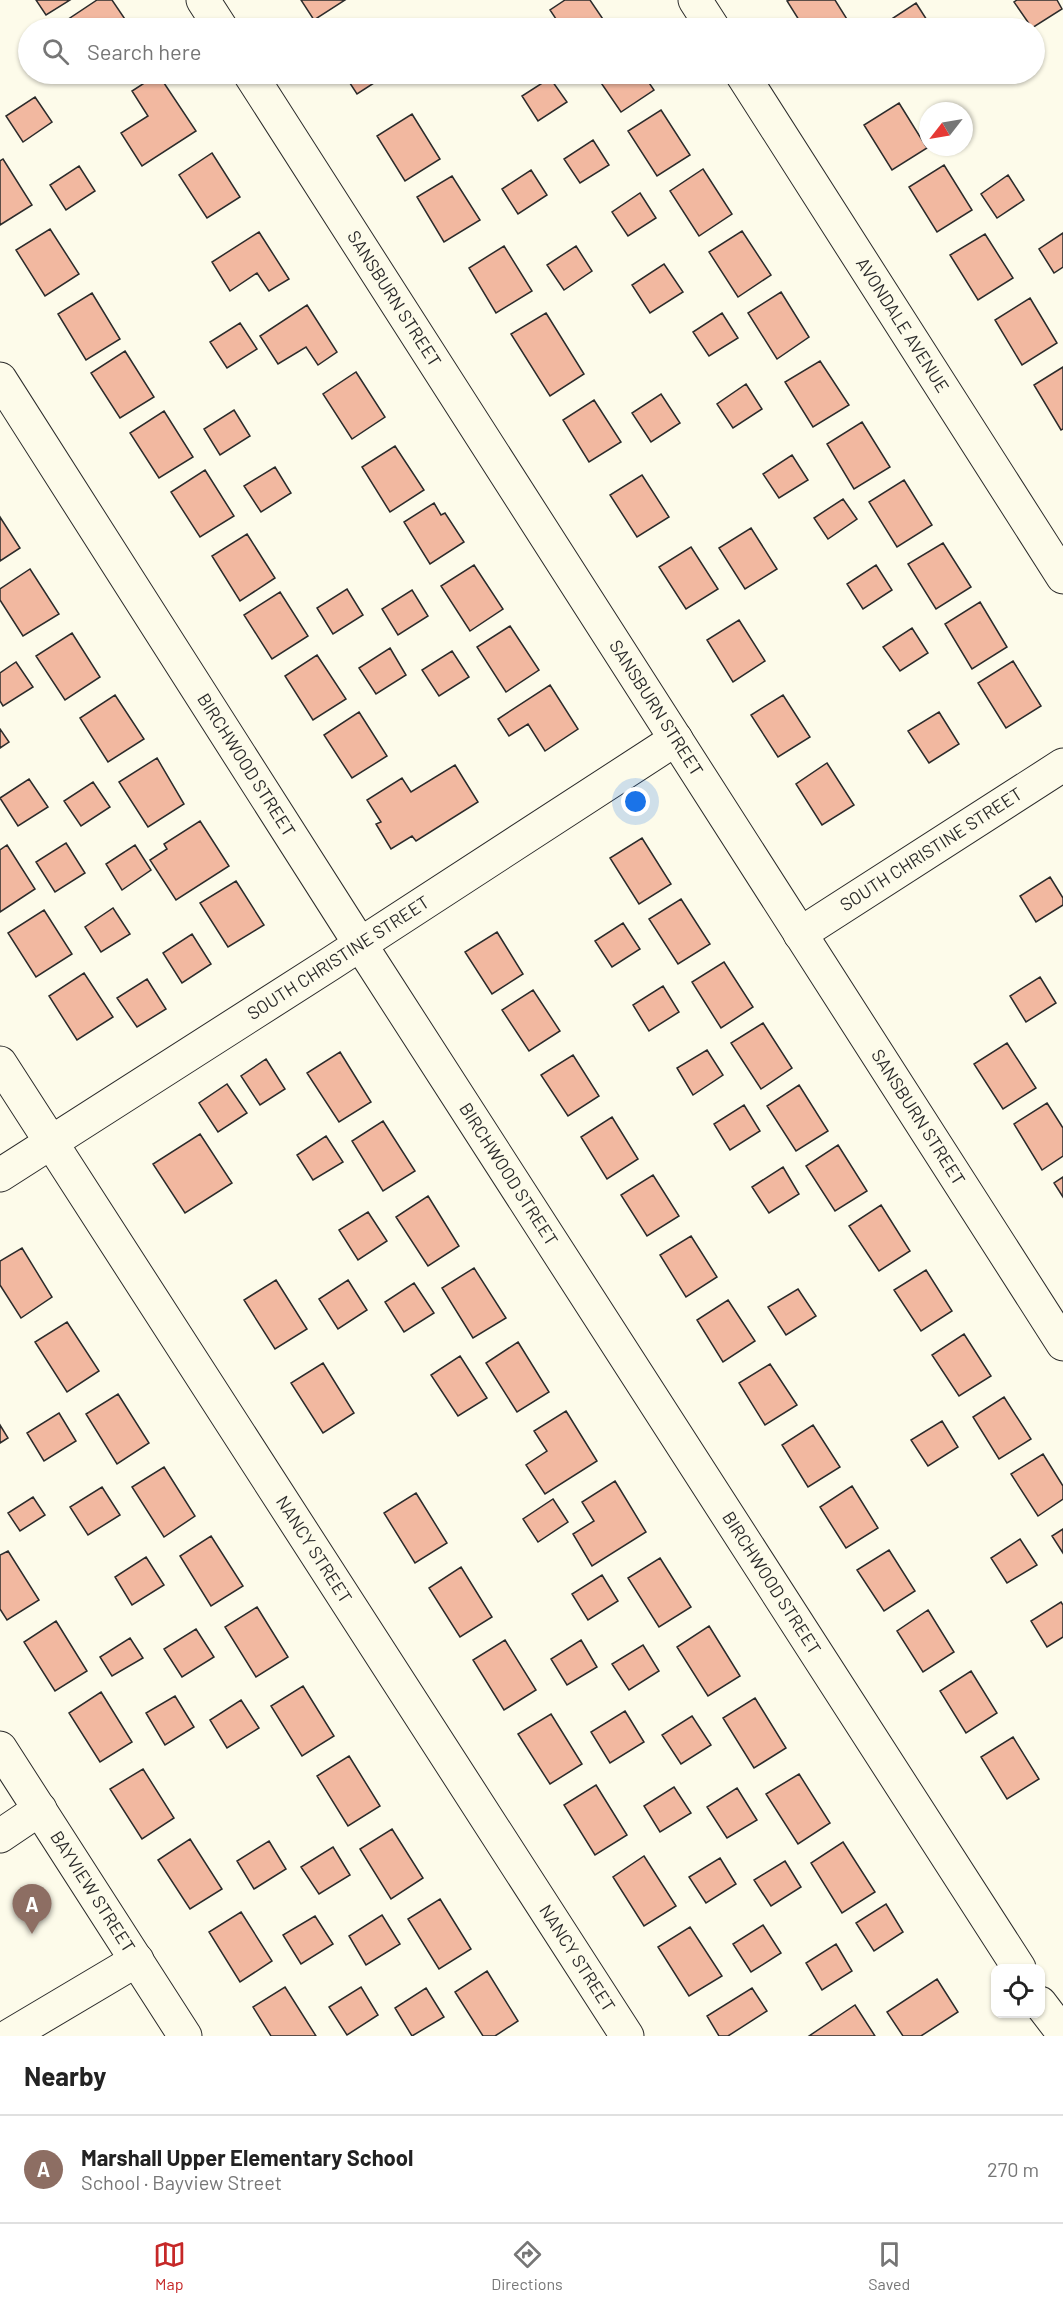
<!DOCTYPE html>
<meta charset="utf-8">
<style>
:root{--surface:#fff;--page:#f6f6f6;--text:#222;--muted:#767676;--line:#e0e0e0;--accent:#c62828}
body{margin:0;font-family:Barlow,sans-serif;background:var(--page);color:var(--text)}
.controls{position:absolute;right:18px;bottom:18px;display:grid;overflow:hidden;border-radius:12px;box-shadow:0 2px 4px #0004}
.controls button{width:54px;height:54px;display:grid;place-items:center;padding:0;border:0;border-bottom:2px solid var(--line);background:var(--surface);color:var(--text);font:30px sans-serif}
.compass{position:absolute;left:919px;top:102px;width:54px;height:54px;border-radius:50%;background:var(--surface);box-shadow:0 2px 4px #0004;rotate:239deg}
.you{position:absolute;left:636px;top:802px;width:21px;height:21px;margin:-15px;border:4px solid #fff;border-radius:50%;background:#1a73e8;box-shadow:0 0 0 9px #1a73e833}
.badge{display:grid;place-items:center;width:39px;height:39px;border-radius:50%;background:var(--accent);color:#fff;font-size:20px;font-weight:700}
.pin{position:absolute;translate:-50% -50px;filter:drop-shadow(0 2px 3px #0008)}
.pin::after{content:'';position:absolute;top:32px;width:21px;height:18px;background:inherit;clip-path:polygon(0 0,100% 0,50% 100%)}
.list{margin:0;padding:0;list-style:none}
h2{display:flex;justify-content:space-between;align-items:center;height:78px;margin:0;padding:0 24px;font-size:26px}
h2 small{font-size:20px;font-weight:400;color:var(--muted)}
.list li{display:grid;grid-template-columns:39px 1fr auto;gap:18px;align-items:center;box-sizing:border-box;height:108px;padding:0 24px;border-top:2px solid var(--line)}
.list b{display:block;font-size:22px;white-space:nowrap}
.list p{margin:0;font-size:20px;white-space:nowrap;color:var(--muted)}
.list em{font-size:20px;font-style:normal;color:var(--muted)}
.icon{flex:none;width:33px;height:33px;fill:none;stroke:currentColor;stroke-width:2;stroke-linecap:round;stroke-linejoin:round}
.map{position:relative;flex:none;width:1063px;height:2036px;overflow:hidden}
.search{position:absolute;background:var(--surface);box-shadow:0 2px 4px #0004;left:18px;right:18px;top:18px;height:66px;display:flex;align-items:center;gap:15px;box-sizing:border-box;padding:0 21px;border-radius:33px;color:var(--muted);font-size:22px}
.sheet{height:186px;background:var(--surface)}
nav{display:flex;justify-content:space-around;align-items:center;box-sizing:border-box;height:84px;border-top:2px solid var(--line);background:var(--surface);font-size:16px;color:var(--muted)}
nav a{display:grid;justify-items:center;gap:3px}
nav .on{color:var(--accent)}
.map>svg:first-child{display:block}
</style>
<div class="map">
<svg width="1063" height="2036" viewBox="0 0 1063 2036">
<rect width="100%" height="100%" fill="#fdfbea"/>
<path fill="#f2b8a0" stroke="#2b2b2b" stroke-width="1.5" d="M36 0H70L46 15Z
M97 0H112L131 28H64L61 24Z
M301 0H345L314 20Z
M565 0H590L609 28H562L550 10Z
M790 0H835L850 24 844 28H804L787 1Z
M1017 0H1057L1062 9 1032 28 1014 2Z
M916 3 932 28H891L887 22Z
M511 19 517 28H496Z
M158 74 196 131 142 166 121 133 148 116 132 91Z
M344 74H388L357 94Z
M595 74H643L654 90 621 112Z
M550 78 567 102 538 121 522 96Z
M35 97 52 122 23 142 6 116Z
M899 103 927 148 892 170 864 125Z
M661 110 690 155 657 176 628 131Z
M412 114 440 159 405 181 377 136Z
M593 140 609 165 580 183 564 159Z
M212 153 240 197 207 218 179 175Z
M3 159 32 205 0 225V161Z
M944 165 972 210 937 232 909 187Z
M79 166 95 191 66 210 50 185Z
M703 169 732 214 699 236 670 191Z
M531 170 547 195 518 214 502 189Z
M1008 175 1024 200 997 218 981 194Z
M452 176 480 220 444 242 417 197Z
M640 193 656 218 628 236 612 212Z
M50 229 79 274 45 296 16 250Z
M742 231 771 275 738 297 709 252Z
M259 232 289 279 269 291 257 273 230 291 212 262Z
M1063 233V267L1054 273 1039 249Z
M985 234 1013 278 978 300 950 255Z
M504 246 532 291 496 313 469 268Z
M576 246 592 271 564 290 547 265Z
M664 264 683 292 650 313 632 285Z
M781 292 809 337 777 359 748 313Z
M92 293 120 339 86 360 58 314Z
M1030 298 1057 343 1022 365 995 320Z
M307 305 337 352 318 365 306 347 278 364 260 336Z
M546 313 584 374 550 396 511 334Z
M722 313 738 338 709 356 693 332Z
M240 323 257 349 227 368 210 342Z
M125 351 154 397 120 418 91 373Z
M820 361 849 405 813 427 785 382Z
M1063 367V429L1061 430 1034 385Z
M356 372 385 417 352 439 323 394Z
M746 384 762 409 733 428 717 404Z
M661 394 680 423 651 442 632 413Z
M594 400 621 442 589 462 563 420Z
M234 410 250 436 220 455 204 429Z
M164 411 193 457 159 478 130 433Z
M862 422 890 467 854 489 827 444Z
M395 446 424 490 390 512 362 467Z
M792 455 808 480 779 498 763 474Z
M275 467 291 493 261 512 244 486Z
M205 470 234 516 200 537 171 492Z
M642 475 669 517 637 537 610 495Z
M904 480 932 525 897 547 869 502Z
M843 499 857 519 828 539 814 518Z
M434 503 441 515 445 513 464 542 430 564 404 522Z
M0 517 20 548 0 561Z
M751 528 777 569 745 589 719 548Z
M247 534 275 578 240 601 212 556Z
M943 543 971 587 936 609 908 564Z
M691 547 718 589 686 609 659 567Z
M474 565 503 609 470 631 441 586Z
M876 565 892 590 863 609 847 584Z
M30 569 59 614 23 636 0 600V589Z
M347 589 363 615 333 634 317 608Z
M412 590 428 616 398 635 382 609Z
M280 592 308 636 272 659 244 615Z
M980 602 1007 647 972 669 945 624Z
M739 620 765 661 733 682 707 640Z
M510 626 539 670 506 692 477 647Z
M912 628 928 653 900 671 883 647Z
M72 633 100 677 65 700 36 656Z
M390 648 406 675 376 694 359 668Z
M452 651 469 677 439 696 422 670Z
M317 655 346 699 313 720 285 676Z
M1013 661 1041 706 1006 728 978 683Z
M16 662 33 687 3 706 0 701V673Z
M550 685 578 729 545 751 528 724 509 736 498 719Z
M115 695 144 739 108 762 80 718Z
M783 695 810 737 778 757 751 715Z
M359 712 387 756 352 778 324 735Z
M939 712 959 744 929 763 908 731Z
M0 729 9 742 0 748Z
M157 758 184 804 148 827 119 782Z
M827 763 854 805 822 825 796 784Z
M455 765 478 802 416 841 412 836 391 849 376 824 381 822 367 800 402 778 411 792Z
M29 779 48 807 18 826 0 798Z
M93 782 110 807 81 826 64 801Z
M200 821 229 866 176 900 150 860 167 849 164 844Z
M642 838 671 884 639 904 610 858Z
M66 843 85 873 55 892 36 862Z
M7 845 35 889 0 912V850Z
M135 845 151 870 122 890 106 864Z
M1050 877 1063 898V905L1036 922 1020 896Z
M236 881 264 925 228 947 200 903Z
M681 899 710 944 678 964 649 919Z
M113 908 130 934 101 952 85 927Z
M44 910 72 954 36 977 8 933Z
M623 923 640 949 612 967 595 941Z
M497 932 523 974 492 994 465 952Z
M192 934 211 964 182 983 163 953Z
M724 962 753 1007 721 1028 692 982Z
M84 973 113 1017 77 1040 49 996Z
M1040 977 1056 1003 1026 1022 1010 996Z
M147 979 166 1009 137 1027 117 998Z
M663 986 679 1012 649 1031 633 1005Z
M533 990 560 1031 529 1051 502 1010Z
M763 1023 792 1068 761 1089 731 1043Z
M1007 1043 1036 1088 1003 1109 974 1064Z
M707 1050 723 1075 693 1095 677 1068Z
M340 1052 371 1102 339 1122 307 1073Z
M573 1055 599 1096 568 1116 541 1075Z
M266 1059 285 1089 260 1105 241 1076Z
M227 1084 247 1113 218 1132 199 1103Z
M799 1085 828 1131 796 1151 767 1106Z
M1047 1103 1063 1128V1156L1042 1170 1014 1124Z
M744 1105 760 1131 730 1150 714 1124Z
M612 1117 638 1159 607 1179 581 1137Z
M383 1121 415 1171 383 1191 352 1141Z
M200 1134 232 1183 185 1213 153 1164Z
M326 1136 343 1162 313 1180 297 1155Z
M838 1145 867 1191 835 1211 806 1166Z
M783 1167 799 1194 769 1213 752 1187Z
M653 1175 679 1216 647 1236 621 1195Z
M1063 1177V1197L1054 1183Z
M428 1196 459 1246 428 1266 396 1217Z
M881 1205 910 1251 879 1271 849 1226Z
M368 1212 387 1241 358 1260 339 1230Z
M691 1236 717 1277 686 1297 660 1255Z
M22 1248 52 1297 21 1318 0 1285V1261Z
M474 1268 506 1318 473 1338 442 1288Z
M926 1270 952 1311 921 1331 894 1290Z
M276 1280 307 1329 275 1349 244 1300Z
M348 1280 367 1310 338 1329 319 1299Z
M414 1283 434 1313 404 1332 385 1302Z
M798 1289 816 1316 786 1335 768 1307Z
M728 1300 755 1341 723 1362 697 1320Z
M67 1322 99 1371 67 1392 35 1342Z
M964 1334 991 1376 959 1396 932 1355Z
M518 1342 549 1392 517 1412 486 1363Z
M460 1356 487 1398 458 1416 431 1375Z
M323 1363 354 1413 323 1433 291 1383Z
M770 1364 797 1405 765 1425 739 1383Z
M118 1394 149 1443 117 1464 86 1414Z
M1004 1397 1031 1439 999 1459 973 1417Z
M566 1411 597 1461 545 1494 526 1465 547 1451 534 1431Z
M59 1413 76 1441 44 1461 27 1433Z
M942 1421 958 1447 928 1466 911 1440Z
M0 1425 8 1438 0 1443Z
M813 1425 840 1467 808 1487 782 1445Z
M1043 1454 1063 1486V1499L1038 1516 1011 1474Z
M164 1467 195 1516 164 1537 132 1487Z
M615 1481 646 1532 592 1566 573 1534 594 1521 582 1502Z
M852 1486 878 1528 846 1548 820 1507Z
M102 1487 120 1515 88 1535 70 1507Z
M416 1493 447 1543 415 1563 384 1513Z
M33 1497 45 1515 20 1531 8 1513Z
M553 1499 568 1522 538 1542 523 1519Z
M1063 1529V1553L1052 1536Z
M211 1536 243 1586 211 1606 180 1556Z
M1020 1539 1037 1565 1007 1583 991 1558Z
M889 1550 915 1591 884 1611 857 1570Z
M8 1551 39 1600 7 1620 0 1609V1555Z
M146 1557 164 1585 132 1605 115 1577Z
M660 1558 691 1607 659 1627 628 1578Z
M461 1567 492 1617 460 1637 429 1588Z
M602 1575 618 1601 588 1620 572 1594Z
M1061 1602 1063 1605V1637L1047 1647 1031 1621Z
M257 1607 288 1657 256 1677 225 1627Z
M928 1610 954 1652 923 1672 897 1631Z
M56 1621 87 1671 55 1691 24 1642Z
M709 1626 740 1676 708 1696 677 1647Z
M196 1629 214 1657 182 1677 164 1649Z
M130 1638 143 1658 112 1676 100 1657Z
M505 1640 536 1690 504 1710 473 1660Z
M581 1640 597 1667 567 1685 551 1659Z
M643 1645 659 1671 629 1690 612 1664Z
M971 1671 997 1713 966 1733 940 1691Z
M303 1686 334 1736 302 1756 271 1706Z
M101 1692 132 1742 100 1762 69 1713Z
M175 1696 194 1727 165 1745 146 1713Z
M755 1698 786 1748 754 1768 723 1718Z
M241 1700 259 1728 227 1748 210 1720Z
M625 1711 644 1742 610 1763 591 1732Z
M551 1714 582 1764 550 1784 518 1734Z
M692 1716 711 1745 681 1764 662 1735Z
M1013 1737 1039 1779 1007 1799 981 1757Z
M349 1756 380 1806 348 1826 317 1776Z
M143 1769 174 1818 142 1839 110 1789Z
M799 1774 830 1823 798 1844 766 1794Z
M596 1785 627 1835 595 1855 564 1805Z
M674 1787 691 1813 660 1832 644 1806Z
M737 1788 757 1820 727 1838 707 1807Z
M392 1829 423 1878 391 1899 360 1849Z
M190 1839 222 1889 190 1909 158 1860Z
M269 1841 286 1869 254 1889 237 1861Z
M843 1842 875 1892 842 1913 811 1863Z
M333 1847 350 1875 319 1894 301 1867Z
M644 1856 676 1906 644 1926 613 1877Z
M720 1858 736 1884 706 1903 689 1877Z
M785 1861 801 1887 771 1906 754 1880Z
M440 1899 471 1949 439 1969 408 1919Z
M886 1904 903 1932 874 1951 856 1923Z
M241 1912 272 1961 240 1982 209 1932Z
M382 1915 400 1944 366 1965 349 1936Z
M315 1916 333 1944 301 1964 283 1935Z
M763 1925 781 1953 751 1972 733 1944Z
M690 1927 722 1976 689 1996 658 1947Z
M836 1944 852 1971 822 1990 806 1963Z
M487 1971 518 2021 495 2036H483L455 1992Z
M937 1979 958 2012 921 2036H903L887 2012Z
M285 1987 316 2036H271L253 2007Z
M361 1987 378 2015 347 2035 329 2007Z
M426 1988 444 2017 412 2036 395 2008Z
M752 1988 767 2011 728 2036H719L707 2016Z
M855 2005 875 2036H809Z"/>
<g fill="none" stroke-linecap="round" stroke-linejoin="round">
<g stroke="#2b2b2b" stroke-width="35">
<g id="minor">
<path d="M203 0 221 28"/>
<path d="M695 0 713 28"/>
<path id="s1" d="M250 74 1063 1344"/>
<path id="s2" d="M742 74 1063 577"/>
<path id="s3" d="M0 379 360 944 1019 1968"/>
<path id="s4" d="M800 934 1063 765"/>
<path id="s5" d="M0 1063 627 2036"/>
<path id="s6" d="M0 1175 330 964 676 739"/>
<path id="s7" d="M0 1748 185 2036"/>
<path d="M0 1836 40 1809"/>
<path d="M1040 2003 1063 2033"/>
<path d="M9 2036 137 1960"/>
</g>
</g>
<use href="#minor" stroke="#fdfbea" stroke-width="33"/>
</g>
<g text-anchor="middle" stroke-width="4.5" stroke-linejoin="round" paint-order="stroke">
<g font-size="18" fill="#2b2b2b" stroke="#fdfbea">
<text dy="6" stroke="none"><textPath href="#s1" startOffset="267">SANSBURN STREET</textPath></text>
<text dy="6" stroke="none"><textPath href="#s2" startOffset="298">AVONDALE AVENUE</textPath></text>
<text dy="6" stroke="none"><textPath href="#s1" startOffset="753">SANSBURN STREET</textPath></text>
<text dy="6" stroke="none"><textPath href="#s3" startOffset="458">BIRCHWOOD STREET</textPath></text>
<text dy="6" stroke="none"><textPath href="#s4" startOffset="156">SOUTH CHRISTINE STREET</textPath></text>
<text dy="6" stroke="none"><textPath href="#s6" startOffset="402">SOUTH CHRISTINE STREET</textPath></text>
<text dy="6" stroke="none"><textPath href="#s1" startOffset="1239">SANSBURN STREET</textPath></text>
<text dy="6" stroke="none"><textPath href="#s3" startOffset="944">BIRCHWOOD STREET</textPath></text>
<text dy="6" stroke="none"><textPath href="#s5" startOffset="579">NANCY STREET</textPath></text>
<text dy="6" stroke="none"><textPath href="#s3" startOffset="1430">BIRCHWOOD STREET</textPath></text>
<text dy="6" stroke="none"><textPath href="#s7" startOffset="171">BAYVIEW STREET</textPath></text>
<text dy="6" stroke="none"><textPath href="#s5" startOffset="1065">NANCY STREET</textPath></text>
</g>
</g>
</svg>
<div class="controls">
<button><svg class="icon" aria-label="locate" viewBox="0 0 24 24"><circle cx="12" cy="12" r="6"/><path d="M12 2v4M12 18v4M2 12h4M18 12h4"/></svg></button>
</div>
<svg class="compass" viewBox="-18 -18 36 36"><path d="M0-13l5 13h-10z" fill="#e53935"/><path d="M0 13l5-13h-10z" fill="#767676"/></svg>
<div class="you"></div>
<div class="pin badge" style="left:32px;top:1934px;background:#8d6e63">A</div>
<div class="search"><svg class="icon" aria-label="search" viewBox="0 0 24 24"><circle cx="10" cy="10" r="6"/><path d="M15 15l6 6"/></svg>Search here</div>
</div>
<section class="sheet">
<h2>Nearby<small></small></h2>
<ul class="list">
<li><span class="badge" style="background:#8d6e63">A</span><div><b>Marshall Upper Elementary School</b><p>School · Bayview Street</p></div><em>270 m</em></li>
</ul>
</section>
<nav>
<a class="on"><svg class="icon" aria-label="map" viewBox="0 0 24 24"><path d="M3 6l6-2 6 2 6-2v14l-6 2-6-2-6 2zM9 4v14M15 6v14"/></svg>Map</a>
<a><svg class="icon" aria-label="directions" viewBox="0 0 24 24"><path d="M12 3l9 9-9 9-9-9zM9 14v-3h6M13 9l2 2-2 2"/></svg>Directions</a>
<a><svg class="icon" aria-label="saved" viewBox="0 0 24 24"><path d="M7 4h10v16l-5-4-5 4z"/></svg>Saved</a>
</nav>
